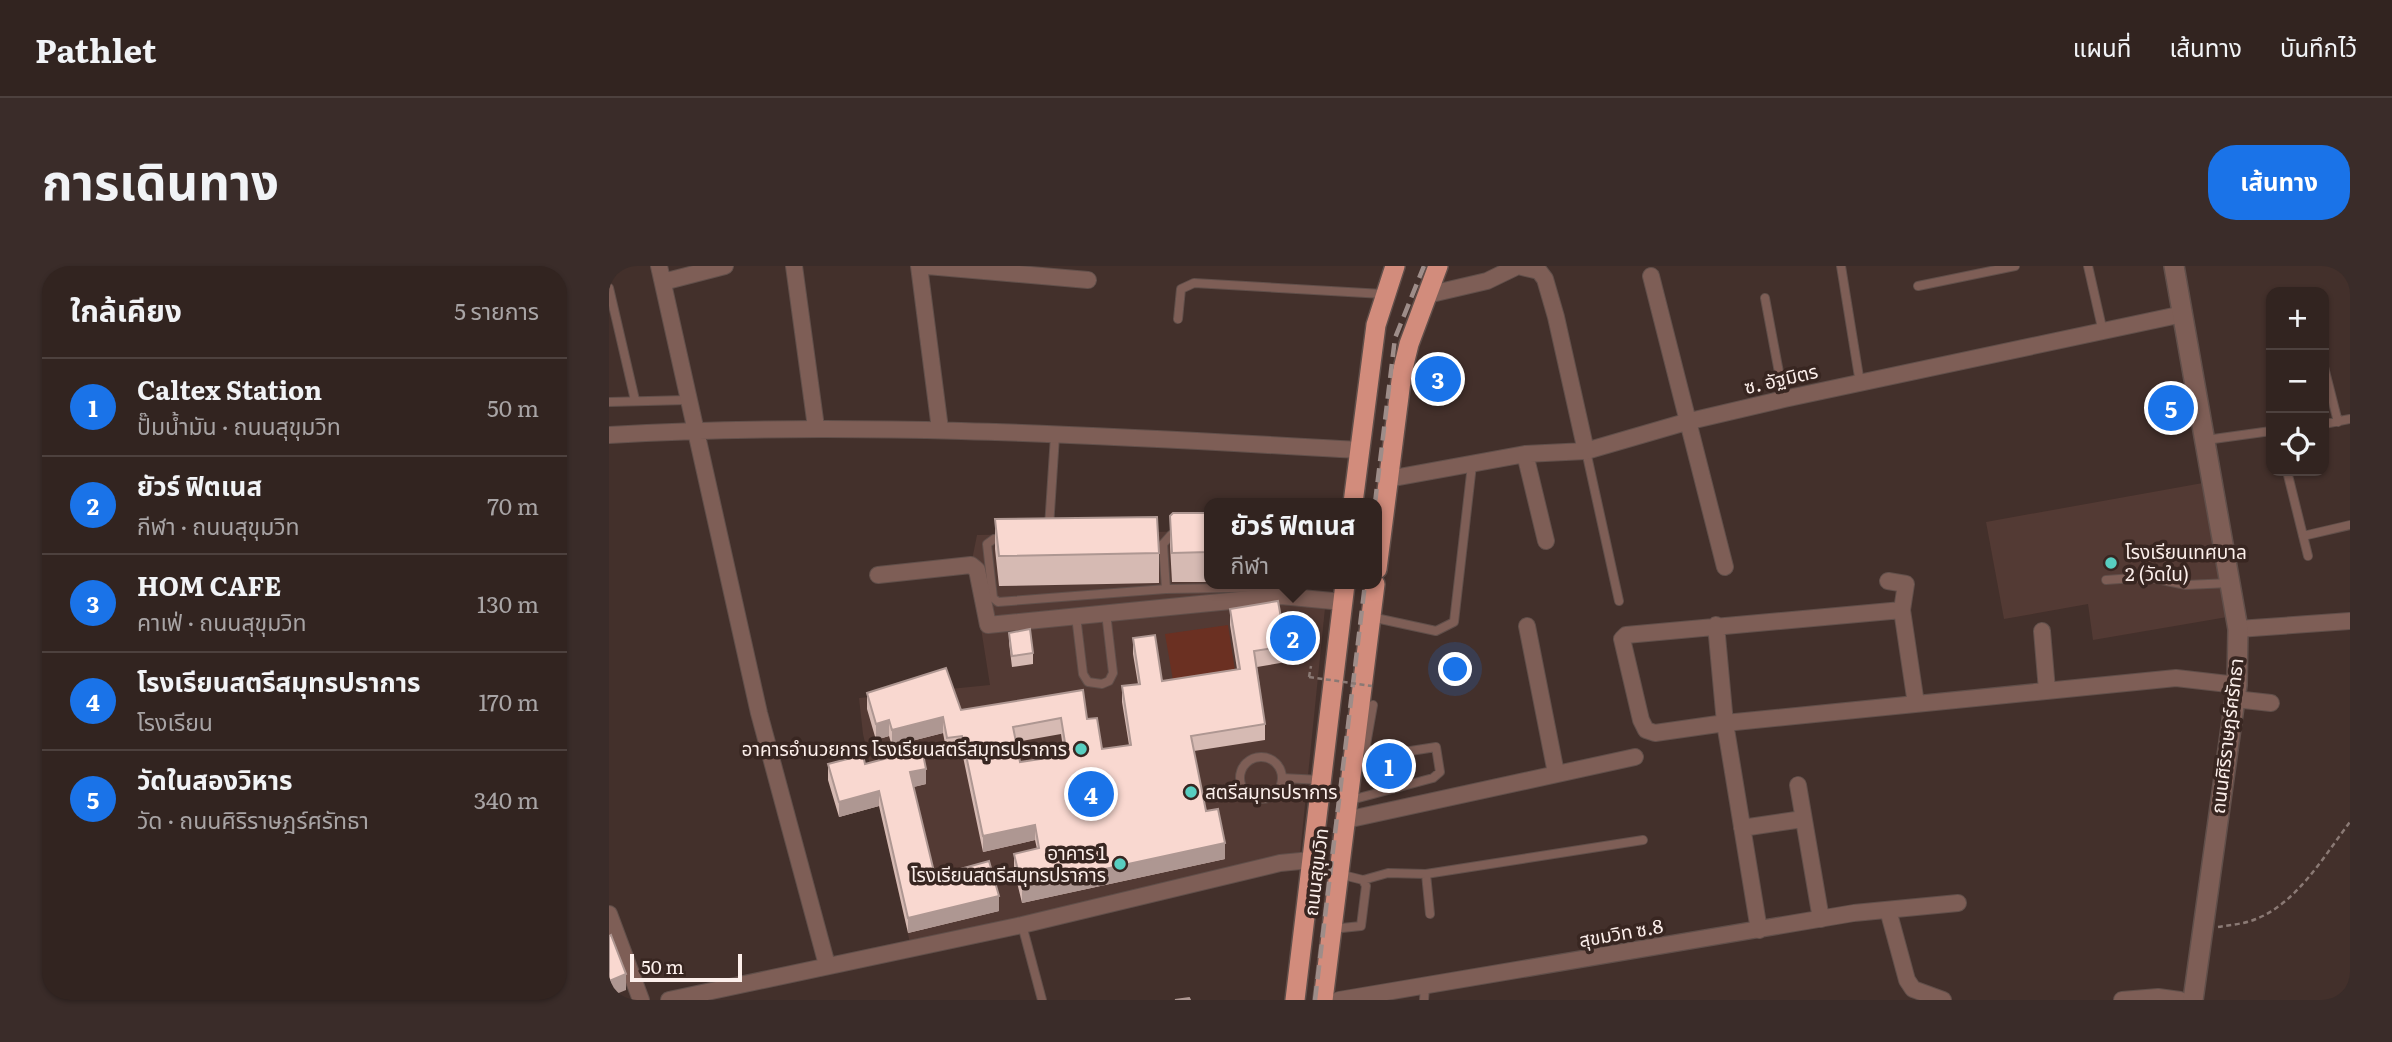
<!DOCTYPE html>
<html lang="th">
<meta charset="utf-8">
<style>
:root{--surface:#322420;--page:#3a2c29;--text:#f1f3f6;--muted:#a8a4a5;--line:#4d413e;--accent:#1a73e8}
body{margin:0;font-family:Literata,"Noto Sans Thai",serif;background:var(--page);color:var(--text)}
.controls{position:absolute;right:21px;top:21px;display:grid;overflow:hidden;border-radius:14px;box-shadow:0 2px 5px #0004}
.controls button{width:63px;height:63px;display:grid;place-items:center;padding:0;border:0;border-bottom:2px solid var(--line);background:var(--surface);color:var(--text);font:35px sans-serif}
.scale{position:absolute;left:21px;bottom:18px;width:112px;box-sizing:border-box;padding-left:7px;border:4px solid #fcefeb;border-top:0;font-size:19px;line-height:24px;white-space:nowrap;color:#fcefeb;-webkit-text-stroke:5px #382621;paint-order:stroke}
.you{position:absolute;left:847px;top:404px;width:24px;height:24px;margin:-18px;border:5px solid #fff;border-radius:50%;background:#1a73e8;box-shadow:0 0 0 10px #1a73e833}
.badge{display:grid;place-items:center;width:46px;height:46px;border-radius:50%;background:var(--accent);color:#fff;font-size:23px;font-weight:700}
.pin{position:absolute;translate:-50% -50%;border:4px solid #fff;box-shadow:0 2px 7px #0006}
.popup{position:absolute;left:595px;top:232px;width:178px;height:91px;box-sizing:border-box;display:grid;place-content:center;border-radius:14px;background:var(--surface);filter:drop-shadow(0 2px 5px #0005);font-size:23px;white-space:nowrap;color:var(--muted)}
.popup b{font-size:26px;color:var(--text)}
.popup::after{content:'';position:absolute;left:50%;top:100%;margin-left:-14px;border:14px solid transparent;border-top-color:var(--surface)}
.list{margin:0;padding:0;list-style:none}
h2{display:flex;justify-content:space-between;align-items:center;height:91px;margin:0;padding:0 28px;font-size:30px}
h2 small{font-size:23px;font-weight:400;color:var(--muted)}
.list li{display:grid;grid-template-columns:46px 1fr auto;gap:21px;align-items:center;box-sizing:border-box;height:98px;padding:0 28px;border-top:2px solid var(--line)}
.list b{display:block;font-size:26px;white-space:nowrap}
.list p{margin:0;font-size:23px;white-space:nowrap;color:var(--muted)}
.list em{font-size:23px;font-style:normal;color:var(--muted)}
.icon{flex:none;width:38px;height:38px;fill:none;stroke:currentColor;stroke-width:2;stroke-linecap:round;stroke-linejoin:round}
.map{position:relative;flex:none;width:1741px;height:734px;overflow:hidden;border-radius:28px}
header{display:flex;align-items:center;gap:42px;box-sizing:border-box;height:98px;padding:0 35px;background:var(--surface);border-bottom:2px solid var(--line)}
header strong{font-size:33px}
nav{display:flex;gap:38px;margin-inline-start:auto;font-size:24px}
.intro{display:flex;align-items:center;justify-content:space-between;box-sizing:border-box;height:168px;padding:0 42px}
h1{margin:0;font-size:49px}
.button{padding:18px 32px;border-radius:28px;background:var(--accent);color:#fff;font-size:24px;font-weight:700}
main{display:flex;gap:42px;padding:0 42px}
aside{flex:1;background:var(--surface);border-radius:28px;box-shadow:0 2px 5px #0004}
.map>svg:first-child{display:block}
</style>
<header>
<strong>Pathlet</strong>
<nav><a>แผนที่</a><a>เส้นทาง</a><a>บันทึกไว้</a></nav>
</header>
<div class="intro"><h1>การเดินทาง</h1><a class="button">เส้นทาง</a></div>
<main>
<aside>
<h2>ใกล้เคียง<small>5 รายการ</small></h2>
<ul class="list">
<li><span class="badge">1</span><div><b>Caltex Station</b><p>ปั๊มน้ำมัน · ถนนสุขุมวิท</p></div><em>50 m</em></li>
<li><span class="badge">2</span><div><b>ยัวร์ ฟิตเนส</b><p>กีฬา · ถนนสุขุมวิท</p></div><em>70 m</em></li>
<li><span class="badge">3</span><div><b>HOM CAFE</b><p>คาเฟ่ · ถนนสุขุมวิท</p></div><em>130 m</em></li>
<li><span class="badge">4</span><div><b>โรงเรียนสตรีสมุทรปราการ</b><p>โรงเรียน</p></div><em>170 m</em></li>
<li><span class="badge">5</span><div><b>วัดในสองวิหาร</b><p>วัด · ถนนศิริราษฎร์ศรัทธา</p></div><em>340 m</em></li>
</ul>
</aside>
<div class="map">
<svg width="1741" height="734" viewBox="0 0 1741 734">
<rect width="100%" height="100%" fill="#43302b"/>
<path fill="#533a34" d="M1605 215 1630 349 1484 374 1479 338 1395 353 1377 256Z
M600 265V318H667L665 330 716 342 691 588 301 677 254 468 250 432 381 419 362 299 368 269Z"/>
<path fill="#6b3022" d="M619 359 627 411 565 420 556 368Z"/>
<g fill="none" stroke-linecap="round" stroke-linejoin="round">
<g stroke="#614f4a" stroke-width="10">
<path id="service" d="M1232 0 1251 117
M1479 0 1494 66
M0 2 6 0
M1309 20 1406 0
M0 22 26 134
M1156 32 1175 133
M569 53 572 23 585 17 774 28
M1715 101 1729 156
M0 136 78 134
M1715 158 1741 153
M1597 174 1662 165
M977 185 1010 335
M1678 205 1699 290
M440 261 446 170
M1694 270 1741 259
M396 272 385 273 378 278 384 332 389 336 557 323 673 321
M1497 314 1538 311 1577 319 1621 317
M557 323 554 278 562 269 570 268
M467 350 474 408 479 416 493 418 500 415 504 407 497 347
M762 351 827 365 845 356 863 199
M756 484 764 439
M631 512a21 21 0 1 1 42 0a21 21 0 1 1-42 0Z
M673 512 712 514
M742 534 824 512 831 506 827 481 782 488 746 481
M730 608 754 614 779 607 817 608 1034 574
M817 608 821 648
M413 659 433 734
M723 663 752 660 757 620 754 614
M815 734 816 721"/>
</g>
<g stroke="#614f4a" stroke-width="18">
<path id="minor" d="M50 0 150 447 218 699
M185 0 207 161
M310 0 331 163
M318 0 479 14
M1042 10 1116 301
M54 16 116 0
M818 29 878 15 909 0 930 5 936 13 947 51 977 185
M0 169C250 154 500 170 750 184
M916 188 937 275
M779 213 916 188 977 185 1077 156 1175 133 1574 48
M269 309 362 299 368 304 379 359 672 330 734 336
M1279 315 1297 318 1293 344
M1107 359 1116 457 1150 664
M918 360 947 507
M1629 363 1741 355
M1433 365 1438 424
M1626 433 1662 437
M1307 438 1293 344 1017 369 1013 373 1032 454 1037 464 1046 467 1116 457 1567 412 1628 419
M1189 519 1212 653
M737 554 1026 491
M1133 562 1194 553
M1279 644 1298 714 1304 723 1334 734
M0 648 32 734
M60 734 413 659 671 597 702 594
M730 734 1245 647 1349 637
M1513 734 1549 731 1571 734"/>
</g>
<g stroke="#614f4a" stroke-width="22">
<path id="tertiary" d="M1565 0 1629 363 1628 419 1584 734"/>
</g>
<g stroke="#614f4a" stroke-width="22">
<path id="trunk" d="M744 237 767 59 786 0
M768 303 793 107 800 78 829 0
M686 734 736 318
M714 734 766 318"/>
</g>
<path stroke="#8a7974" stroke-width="2.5" stroke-dasharray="5 3.5" stroke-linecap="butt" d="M700 411 702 400
M1609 661C1621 659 1635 658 1647 653 1688 637 1715 590 1741 556"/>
<use href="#service" stroke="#7e5e56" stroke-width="8"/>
<use href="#minor" stroke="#7e5e56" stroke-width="16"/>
<use href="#tertiary" stroke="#7e5e56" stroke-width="19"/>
<use href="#trunk" stroke="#d28c7c" stroke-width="19"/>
<path stroke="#9e8d89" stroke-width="4.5" stroke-dasharray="14 7" stroke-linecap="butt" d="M766 237 786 72 815 0
M706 734 756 318"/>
<path stroke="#8a7974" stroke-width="2.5" stroke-dasharray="5 3.5" stroke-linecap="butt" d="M700 411 763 420"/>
</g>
<path fill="#d6bab3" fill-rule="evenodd" d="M600 247V316H563L561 280V250Z
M386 253 550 287V317L390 320 386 283Z
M621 343 677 380V396L648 401 656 458V474L585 485 597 545 616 593 413 637 405 604V588L428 583 426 574 374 586 353 486 338 488 334 467 283 480 280 470 267 474 258 443V427L352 444 478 453 493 483 520 479 513 436V420L529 418 524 388V372L553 415 628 403 621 359ZM452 468 455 489 411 496 407 476Z
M400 367 424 387V398L403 401 400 377Z
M219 498H256L317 518 304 521 326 610 390 645 299 667 270 540 230 551 219 514Z"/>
<path fill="#ae9792" d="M334 451V467L283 480V464Z
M280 454V470L267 474V458Z
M317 503V518L301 522V506Z
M270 525V540L230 551V536Z
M426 559V574L374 586V570Z
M616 577V593L413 637V621Z
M390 630V645L299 667V652Z
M17 708V724L0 731V715Z"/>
<path fill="#f9d8d0" stroke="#ae9792" stroke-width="2" fill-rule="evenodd" d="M564 247H600V286L563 287 561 250Z
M548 251 550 287 390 290 386 253Z
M669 335 677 380 645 385 656 458 582 470 597 545 609 543 616 577 413 621 405 588 430 582 426 559 374 570 353 470 338 472 334 451 283 464 280 454 267 458 258 427 337 402 352 444 474 424 478 453 488 452 493 483 522 479 513 420 531 418 524 372 546 369 553 415 631 403 621 343ZM452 452 458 489 411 496 404 461Z
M421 363 424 387 403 390 400 367Z
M313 483 317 503 301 506 326 610 380 595 390 630 299 652 270 525 230 536 219 498 254 489 256 498Z
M2 669 17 708 0 715V670Z
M580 732 581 734H566Z"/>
<g fill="#58cec0" stroke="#382621" stroke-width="2.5">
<circle cx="1502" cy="297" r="7"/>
<circle cx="472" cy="483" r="7"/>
<circle cx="582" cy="526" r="7"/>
<circle cx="511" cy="598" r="7"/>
</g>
<g text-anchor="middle" stroke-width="7" stroke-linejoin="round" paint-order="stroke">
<g font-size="19" fill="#fcefeb" stroke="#382621">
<text transform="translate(1172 113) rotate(-13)" y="7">ซ. อัฐมิตร</text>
<text transform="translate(1618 470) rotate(-83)" y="7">ถนนศิริราษฎร์ศรัทธา</text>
<text transform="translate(707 606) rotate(-83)" y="7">ถนนสุขุมวิท</text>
<text transform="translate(1012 667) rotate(-10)" y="7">สุขมวิท ซ.8</text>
</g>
<g font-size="19" fill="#fcefeb" stroke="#382621" text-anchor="start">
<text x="1516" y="293">โรงเรียนเทศบาล<tspan x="1516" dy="22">2 (วัดใน)</tspan></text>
<text x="458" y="490" text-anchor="end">อาคารอำนวยการ โรงเรียนสตรีสมุทรปราการ</text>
<text x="596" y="533">สตรีสมุทรปราการ</text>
<text x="497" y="594" text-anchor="end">อาคาร 1<tspan x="497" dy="22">โรงเรียนสตรีสมุทรปราการ</tspan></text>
</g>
</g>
</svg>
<div class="controls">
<button>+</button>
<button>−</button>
<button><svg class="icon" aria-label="locate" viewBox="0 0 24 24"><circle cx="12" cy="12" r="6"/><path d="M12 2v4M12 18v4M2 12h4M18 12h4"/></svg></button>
</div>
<div class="scale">50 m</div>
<div class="you"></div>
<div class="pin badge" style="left:780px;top:500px">1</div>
<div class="pin badge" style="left:684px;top:372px">2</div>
<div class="popup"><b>ยัวร์ ฟิตเนส</b>กีฬา</div>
<div class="pin badge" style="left:829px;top:113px">3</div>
<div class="pin badge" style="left:482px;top:528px">4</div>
<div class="pin badge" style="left:1562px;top:142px">5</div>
</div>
</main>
